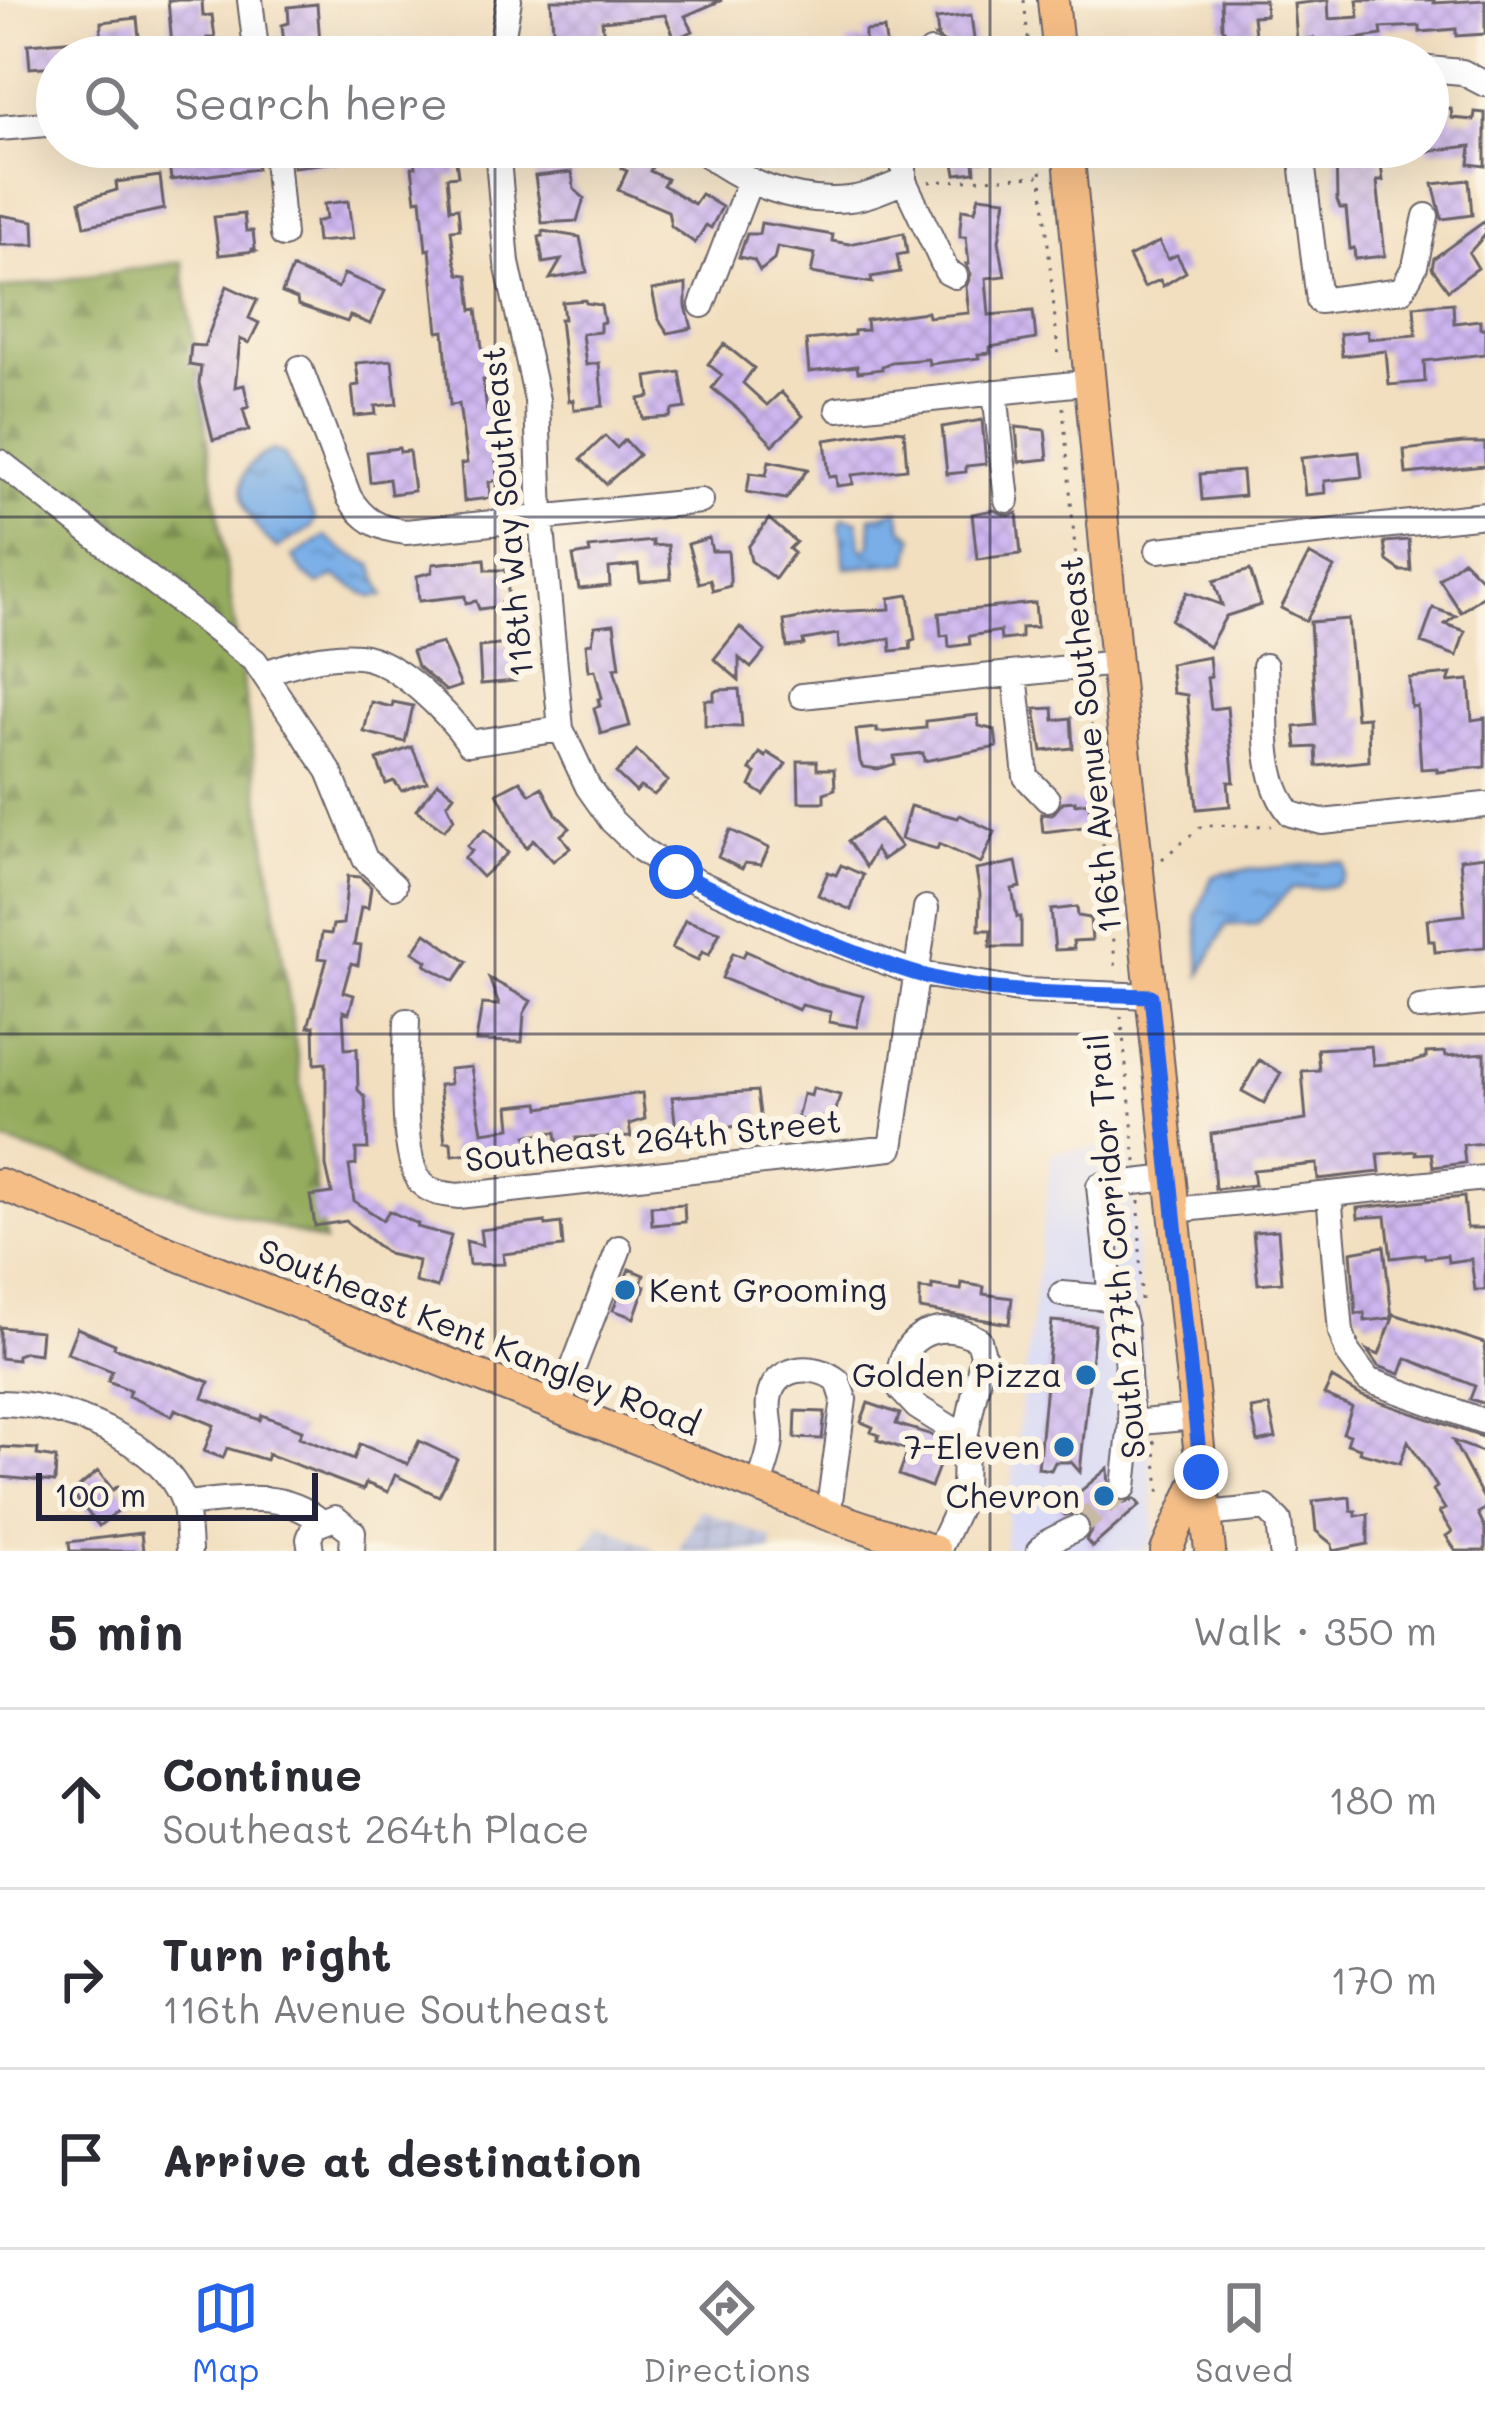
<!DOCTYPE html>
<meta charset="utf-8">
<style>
:root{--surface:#fff;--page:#f7f7f7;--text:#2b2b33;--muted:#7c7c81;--line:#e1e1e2;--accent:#2563eb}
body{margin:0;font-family:Mali,sans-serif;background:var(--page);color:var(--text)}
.scale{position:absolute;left:36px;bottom:30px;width:282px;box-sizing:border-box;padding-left:12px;border:6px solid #22223b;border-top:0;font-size:33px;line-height:42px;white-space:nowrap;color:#22223b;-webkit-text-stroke:9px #fcf5e5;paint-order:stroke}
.stop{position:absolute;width:36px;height:36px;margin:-27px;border:9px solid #2563eb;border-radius:50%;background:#fff}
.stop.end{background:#2563eb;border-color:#fff;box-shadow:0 3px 12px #0008}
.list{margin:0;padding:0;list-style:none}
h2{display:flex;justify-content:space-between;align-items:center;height:156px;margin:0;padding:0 48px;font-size:51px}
h2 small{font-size:39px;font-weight:400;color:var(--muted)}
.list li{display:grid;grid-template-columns:78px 1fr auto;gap:36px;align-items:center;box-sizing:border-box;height:180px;padding:0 48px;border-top:3px solid var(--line)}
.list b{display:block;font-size:45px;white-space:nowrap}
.list p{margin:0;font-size:39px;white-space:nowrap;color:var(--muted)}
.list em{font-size:39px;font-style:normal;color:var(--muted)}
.icon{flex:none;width:66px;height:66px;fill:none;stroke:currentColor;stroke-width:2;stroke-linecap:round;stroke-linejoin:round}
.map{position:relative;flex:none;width:1485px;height:1551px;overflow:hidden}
.search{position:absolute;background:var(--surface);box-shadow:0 12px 48px #0002;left:36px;right:36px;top:36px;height:132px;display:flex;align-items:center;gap:30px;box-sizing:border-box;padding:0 42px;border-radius:66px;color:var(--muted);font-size:45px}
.sheet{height:696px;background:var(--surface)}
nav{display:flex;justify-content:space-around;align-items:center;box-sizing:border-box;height:168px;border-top:3px solid var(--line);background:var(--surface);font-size:33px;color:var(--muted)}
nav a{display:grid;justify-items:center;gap:6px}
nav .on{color:var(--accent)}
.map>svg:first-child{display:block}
</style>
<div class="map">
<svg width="1485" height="1551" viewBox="0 0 1485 1551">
<defs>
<pattern id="industrial-grid" width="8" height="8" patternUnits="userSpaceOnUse" patternTransform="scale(3)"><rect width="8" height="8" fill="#bec3dd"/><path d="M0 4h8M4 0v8" fill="none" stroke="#a3a7bf"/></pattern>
<pattern id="forest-firs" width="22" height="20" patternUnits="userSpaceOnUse" patternTransform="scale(3)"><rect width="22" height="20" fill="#95ac5e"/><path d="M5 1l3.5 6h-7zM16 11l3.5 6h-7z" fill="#798c4f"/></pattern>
<pattern id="water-ripples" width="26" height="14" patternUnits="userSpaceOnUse" patternTransform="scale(3)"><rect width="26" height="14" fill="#79aee7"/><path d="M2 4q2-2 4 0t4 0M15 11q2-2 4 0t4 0" fill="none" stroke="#638dbc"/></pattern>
<pattern id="building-cross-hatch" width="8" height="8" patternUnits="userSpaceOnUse" patternTransform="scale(3)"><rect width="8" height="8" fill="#ceb6f0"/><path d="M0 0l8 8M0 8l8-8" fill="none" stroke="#b19ccf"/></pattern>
</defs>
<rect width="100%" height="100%" fill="#fcf5e5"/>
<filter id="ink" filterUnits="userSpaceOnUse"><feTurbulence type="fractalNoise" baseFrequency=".00833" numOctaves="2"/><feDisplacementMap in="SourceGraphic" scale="24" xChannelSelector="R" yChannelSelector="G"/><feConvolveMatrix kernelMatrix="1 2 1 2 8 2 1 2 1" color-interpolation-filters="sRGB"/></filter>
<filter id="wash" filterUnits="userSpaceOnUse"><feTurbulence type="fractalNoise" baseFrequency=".004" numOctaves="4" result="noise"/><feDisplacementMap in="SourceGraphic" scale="48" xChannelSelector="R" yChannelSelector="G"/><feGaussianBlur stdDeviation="2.7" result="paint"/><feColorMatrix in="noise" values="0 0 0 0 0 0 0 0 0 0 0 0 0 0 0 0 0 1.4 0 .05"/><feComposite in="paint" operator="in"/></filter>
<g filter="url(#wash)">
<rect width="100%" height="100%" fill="#f2dfc0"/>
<path fill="#d6d8f8" d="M1129 1145 1155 1534 1145 1551H1014L1004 1547 1052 1152Z"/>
<path fill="url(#industrial-grid)" d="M700 1509 772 1539V1551H679Z
M601 1523 658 1551H583Z"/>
<path fill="url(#forest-firs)" stroke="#5c674c" stroke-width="3" d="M182 262 324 1242 0 1140V289Z"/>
<path fill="url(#water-ripples)" stroke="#4e6891" stroke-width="3" d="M273 450 284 454 315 520 311 528 277 548C244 522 219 471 273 450Z
M899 510 902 528 914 537 909 562 845 568 840 525 843 518 858 521 861 547 866 551 871 542V517Z
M325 536 344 551 372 565 384 596 371 597 334 576 319 585 303 573 293 557Z
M1334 862 1344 863C1350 895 1311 886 1291 889L1257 924 1226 925 1201 975 1197 915 1212 877 1225 872Z"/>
<g id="blocks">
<path fill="url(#building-cross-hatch)" d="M168 0H202L203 16 212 15 215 38H207L209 57H173Z
M551 0H722L685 16 693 31 675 39 665 15 602 21 604 39 554 46Z
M1221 0H1265L1266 15 1253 16 1256 44 1281 57H1230L1242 34 1228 36 1222 27Z
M1328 0 1329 19 1359 17 1357 0H1434V3L1485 0V34L1456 36V29L1420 32V26L1381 28 1382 35 1334 42 1315 43 1314 38 1297 41 1294 4Z
M317 4 320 42 284 44 282 25 289 23 288 7Z
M971 15 975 47 956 49 957 57H947L945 43 935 36 938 35 936 19Z
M137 18 141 57H57V66L30 68 28 44 101 38V22Z
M884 29 888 57H849L848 41H865V31Z
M1451 109 1452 118 1474 120 1475 112 1485 113V166L1469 164 1471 146 1428 151V110Z
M183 147H249L255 150 257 169 171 180 168 154 184 151Z
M292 147H380L381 157 293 167Z
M777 147H833L829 166 776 153Z
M951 147H1017V157L974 162 975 172 956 174Z
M1336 147H1379L1383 181H1377L1385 256 1355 259 1354 248 1350 249 1346 208H1340L1337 200Z
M631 148 656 159 650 171 667 179 663 185 694 204 701 194 722 207 711 228 706 225 695 243 671 226 668 211 618 190 627 171 621 168Z
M455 153 458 176 447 177 450 209 458 208 460 229 451 230 455 260 459 274 468 275 472 310 477 309 483 356H488L490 379 483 380 487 411 497 412 499 431 493 434 498 480 489 482 490 498 464 501 461 464 467 463 459 404 450 405 444 331 438 332 430 249 426 250 421 199 416 200 412 167H416L415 158Z
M572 172 574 189 584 198 577 221 542 223 535 176Z
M160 176 164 209 85 226 80 201 117 190 116 182Z
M1469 180 1472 215 1442 219 1433 184Z
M979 196 1006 199 999 241 1005 276 986 278 989 315 1033 311 1036 339 990 347V353L978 354 979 358 929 364 928 359 892 362 882 366V369L858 372 857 366 809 372 806 340 854 335V331L867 330 866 320 927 312 928 317 969 313 966 287 971 274 966 264H969L966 237H960V228L962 209 975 211Z
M348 201 353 239 317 242 315 222 326 219 324 204Z
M244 214 246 231H253L255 249H251L255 251 219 255 214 217Z
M0 215 34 221 35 245H0Z
M1485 221V235L1469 253 1478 268 1448 290 1432 268 1434 258Z
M761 223 833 235 832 241 849 244 904 233 907 253 897 255 900 272 871 277 872 283 811 273 815 254 777 247 774 260 760 271 754 260 739 257 747 234H759Z
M543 231 580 237 587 272 550 279 561 260 543 263 539 237 543 236Z
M1159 242 1168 259 1177 255 1186 272 1163 286 1160 280 1144 287 1129 257Z
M292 268 338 288 344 274 385 291 370 324 350 316 347 322 298 305 297 299 282 293Z
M686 284V306L692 328 668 333 658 318 652 290Z
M227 286 257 300 249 318 259 323 249 343 240 339 235 387 244 385 249 407 243 409 249 430 213 440 199 383 201 367 189 365 191 345 204 346Z
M585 300 586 303 601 305 604 322 600 323V332L582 334 586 365 599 363 603 406 574 410 573 400 569 401 560 319H564L562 302Z
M1453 303 1454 323 1480 320V328H1485V354L1424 361 1425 382 1389 385 1386 351 1342 356 1340 334 1367 331 1368 339 1416 335 1414 306Z
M724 344 754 368 743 383 767 405 781 392 803 416 773 445 737 408 712 388 722 375 708 364Z
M392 360 397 404 375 406 376 414 355 416 352 386 359 385 356 363Z
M680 372 686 408 672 410 670 417 643 419 639 399 650 397 647 377Z
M982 420 986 464 966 466V472L947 474 942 427Z
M1016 427 1045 430 1048 459 1019 462Z
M892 430 904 431 907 469 852 475 853 484 837 486 836 476 829 477 825 440Z
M605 436 617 448 625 440 639 455 606 484 581 459Z
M1463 443H1485V466L1406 474 1404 450Z
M399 448 400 452 409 451 414 491 391 494 389 479 370 482 367 452Z
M1359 452 1362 477 1324 481 1325 493 1305 495 1301 458Z
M769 461 808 469 786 499 747 492 750 473 766 475Z
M1242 471 1244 496 1202 500 1200 474Z
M994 510 1008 516 1017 513 1021 554 977 559 972 514Z
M769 519 796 542 789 549 794 553 775 579 751 561 748 547Z
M709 538 712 551H728L730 577V586L713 591 710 580 699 583 688 544Z
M1409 540 1411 571H1401L1387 561 1384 542Z
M653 541V546L668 545 671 579 640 582 638 565 609 568 610 586 579 589 573 556 590 553 589 548Z
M1309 554 1334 568 1306 621 1281 608Z
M485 559 486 570H506L509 601 502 602 503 606 479 609 476 601 466 603 465 596 419 601 417 576 432 572 433 564Z
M1463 560 1485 582V594L1461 612 1439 579Z
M1250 570 1261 605 1226 616 1209 647 1171 620 1187 592 1222 605 1214 581Z
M909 595 915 639 910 641 911 649 891 651 890 638 839 648 838 634 803 640 804 645 787 647 784 621 831 612 890 609 889 598Z
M1035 603 1037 627 1021 628V638L1001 640 1000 631 969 636 970 644 949 647 948 635 941 636 939 613Z
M1433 608 1456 616 1445 624 1465 631 1457 656 1421 643Z
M1348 619 1356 718 1368 717 1369 761 1317 766 1316 747 1297 748 1295 727 1316 725 1310 622Z
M614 624 620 667 614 668 630 726 601 734 594 708 600 706 598 699 602 698 595 670 589 671 586 644 592 643 595 626Z
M740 627 765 651 751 668 739 658V680L714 659Z
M442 643 461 686 446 691 417 666 412 651Z
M508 644 516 681 481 684 479 647Z
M1209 657 1211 677 1207 678 1211 709 1227 707 1234 782H1228L1230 806 1197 809 1187 695 1173 693 1170 664Z
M1451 674 1448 682 1469 680 1472 720 1485 718V767L1437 772V768L1421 769 1417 706 1411 707 1409 678Z
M739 689 742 727 705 726V700H714V692L719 690Z
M371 702 392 707 393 702 413 706 405 742 364 732Z
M1053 708 1054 720 1071 718 1073 748 1042 751 1035 709Z
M978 715 979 726 995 730 997 747 924 761 923 753 894 756 895 764 878 769 863 767 860 762 856 730 877 728V732H885L926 728V721Z
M412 747 427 782 402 791 394 781 386 784 377 760Z
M637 751 668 781 654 795 640 787 636 792 616 773Z
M760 753 766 757 768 753 786 764 764 795 750 786 756 773 750 770Z
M798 761H817V769H834L835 789 824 793V802H799Z
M520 781 530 794 542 787 556 814 570 828 561 835 570 848 553 861 534 840 526 848 497 793Z
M438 782 454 795 447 804 454 819 444 830 416 810Z
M1075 801V804L1089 802 1092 826 1043 832 1041 814 1052 815 1063 802Z
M910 806 958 818 960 815 995 832 981 863 939 844 937 849 901 839Z
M880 819 901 847 882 860 875 849 866 867 848 841Z
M485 829 508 853 482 877 464 858 472 851 467 846Z
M730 830 769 848 761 865 745 863 742 869 718 857Z
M1485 856V947L1435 952 1434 941H1429L1427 919 1465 915 1460 859Z
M1016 862 1021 887 1012 889 1017 917H1021V947H990L991 930H979L980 894 976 870Z
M841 865 863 875 851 910 818 895 828 872 836 875Z
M348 876 360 877 371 887 368 908 361 907 354 945 361 946 358 965 351 963 343 992 354 995 349 1013 343 1011 345 1049 357 1048 358 1090 365 1097 367 1129 368 1149H356V1165L349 1166 354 1201 383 1220 389 1211 418 1224 417 1227 451 1236 437 1288 415 1282 418 1261 388 1254 346 1221 315 1226 310 1196 332 1193 326 1166V1063L315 1064 314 1026 308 1027 327 959 318 958 322 933 331 934 333 925 343 924Z
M1077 907 1078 916 1090 918 1092 940 1073 941 1074 949 1055 950 1051 910Z
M685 920 720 932 709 955 702 952 698 960 672 948Z
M426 933 467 962 454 981 425 965 427 961 413 952Z
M746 951 820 985 863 996 857 1027 829 1022 831 1012 802 1005 799 1010 722 978 733 953 743 957Z
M489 978 531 1001 524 1013 522 1042 476 1041 482 1004 499 1005Z
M1371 1046 1373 1065 1413 1062 1426 1058V1053L1445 1052 1446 1056 1485 1053V1135L1483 1143 1463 1145 1465 1163 1433 1167 1431 1153 1416 1154V1151L1378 1154 1380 1172 1318 1179 1317 1164 1253 1170 1255 1185 1215 1189 1211 1134 1306 1120 1302 1071 1319 1070 1317 1049Z
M1259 1060 1281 1073 1264 1103 1242 1091Z
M471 1067 482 1132 511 1128 509 1106 539 1103 540 1108 642 1093 645 1119 629 1124 631 1137 576 1138V1145L558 1147 556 1132 527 1135 528 1147 452 1155 451 1142H445L439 1085 450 1084 449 1069Z
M813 1088 840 1095 833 1121 822 1118 821 1124 797 1119 803 1094 811 1096Z
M757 1091 761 1122 725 1128 676 1129 672 1097Z
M1464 1197 1467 1228H1485V1290H1475L1471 1259 1448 1262 1447 1255 1425 1258 1424 1254 1391 1258 1386 1216 1358 1218 1357 1208Z
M684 1204 685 1222 652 1225 651 1206Z
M545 1222 546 1225 561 1223 563 1247 503 1254 504 1264 469 1265 466 1241 482 1245 480 1230Z
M1278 1230 1282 1282 1258 1284 1253 1232Z
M1384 1246 1392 1318 1365 1321 1364 1313 1356 1314 1351 1252Z
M629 1269 644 1275 641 1284 645 1286 634 1318 613 1310Z
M962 1283 984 1287 983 1294 1012 1298 1009 1324 920 1309V1289L932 1290V1285L961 1290Z
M1394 1314 1485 1343V1404L1470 1399 1475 1386 1406 1358 1400 1374 1378 1366 1367 1350 1379 1355Z
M1052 1321 1095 1325 1080 1472 1071 1462H1055L1051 1470 1038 1468Z
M0 1327 41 1331 39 1354 25 1352 17 1355V1360L0 1358Z
M77 1328 115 1344 114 1347 209 1382 203 1398 260 1420 262 1415 302 1430 299 1437 354 1459 360 1444 408 1464 419 1441 457 1459 439 1496 395 1475 388 1492 366 1483 363 1490 268 1454 266 1460 227 1448 223 1458 204 1451 214 1425 175 1409 172 1416 128 1396 130 1390 108 1381 112 1371 67 1353Z
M1332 1378 1362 1396 1485 1438V1453L1453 1441 1485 1501V1509L1478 1513 1485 1528V1551H1456L1446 1536 1452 1532 1439 1512 1445 1509 1433 1490 1437 1487 1408 1441 1400 1463 1359 1452 1360 1448 1347 1444 1350 1435 1343 1433 1352 1407 1324 1395Z
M868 1403 900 1414 896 1424 929 1434 947 1445 931 1487 899 1475 908 1450 877 1440 879 1435 871 1432 873 1427 861 1422Z
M1269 1406 1276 1438 1258 1442 1251 1409Z
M796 1411 825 1412 822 1439 795 1438Z
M0 1447 38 1449 37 1455 56 1458 55 1482 0 1477Z
M1108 1468 1109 1493 1113 1499 1123 1503 1135 1499 1140 1505 1092 1547 1086 1540 1092 1530 1090 1520 1078 1512 1065 1515 1059 1509Z
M98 1471 113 1490 118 1486 130 1501 99 1526 72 1493Z
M1350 1497 1351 1511H1356V1516L1368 1514V1544L1333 1551 1332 1544 1316 1531 1313 1501Z
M141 1533 143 1551H70L69 1542Z"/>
</g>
</g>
<g filter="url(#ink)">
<use href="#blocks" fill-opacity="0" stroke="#6b646a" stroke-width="3"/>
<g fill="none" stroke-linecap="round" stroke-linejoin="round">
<path stroke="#c8b9a5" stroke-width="24" stroke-dasharray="24 12" stroke-linecap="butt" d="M1076 1528 1124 1487"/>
<g stroke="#6b646a" stroke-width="28">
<path id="minor" d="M250 0 257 57
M499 57 509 0
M929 57 931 52
M1428 69 1462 72 1485 84
M0 128 57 123
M275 147 283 235
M497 147 507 263 537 400 541 518 561 729 588 787 612 821 642 850 676 872 801 930 915 973 1024 991 1151 996
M697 147C738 181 795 205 849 199 868 197 887 188 904 181
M904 147V181L947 272 955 276
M1306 147 1303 169 1319 301 1402 290 1415 266 1426 216
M702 305 750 180
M300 368 349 497C363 520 379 529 406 532L701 501
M995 392 1007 500
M838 409 1092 382
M0 462 255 661 329 771 365 859 394 886
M1158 550 1485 515
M1265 666C1268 711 1259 778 1291 814L1322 822 1485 805
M265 673C293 663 328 653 359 656 397 660 448 713 469 743L561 729
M1015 674 1026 777 1047 799
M802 696 1116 663
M1420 1008 1485 1002
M407 1021C406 1056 399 1160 422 1184 433 1194 445 1194 458 1196L891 1148 926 908
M1329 1194 1341 1332 1348 1353 1368 1380 1485 1422
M1174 1210 1485 1178
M1062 1294 1111 1298
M0 1403C61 1403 163 1441 184 1503 188 1518 188 1536 189 1551
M558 1407 619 1248
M1131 1423 1195 1417
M758 1487C763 1472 770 1456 771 1440 772 1426 767 1414 769 1400 773 1365 815 1362 838 1381L844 1399 828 1515
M1124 1487 1131 1423 1125 1326 1121 1311 1111 1298 1099 1186 1170 1178
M184 1504C230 1500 281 1488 320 1521
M1206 1514 1266 1508 1279 1521 1282 1551
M311 1551 309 1539 314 1526 335 1518 353 1532 352 1551
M938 1551 964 1495 965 1437 983 1355 979 1340C937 1314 891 1340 901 1390L917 1407 965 1437
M1039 1551 1048 1542 1076 1528"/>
</g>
<g stroke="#6b646a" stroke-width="34">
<path id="major" d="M1053 0 1059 57
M1068 147 1116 663 1210 1551
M0 1184 828 1515 935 1551
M1166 1551 1201 1472"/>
</g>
<path stroke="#6b646a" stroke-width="3" stroke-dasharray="3 9" stroke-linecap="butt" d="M1024 0 1030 57
M1039 147 1059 362
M929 182 1039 176
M1063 407 1083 643
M1087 688 1116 971
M1162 859 1203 825 1271 826
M1121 1016 1136 1162
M1139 1201 1141 1300
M1154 1441 1160 1497"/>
<use href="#minor" stroke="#fff" stroke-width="24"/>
<use href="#major" stroke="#f6be87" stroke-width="30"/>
</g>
</g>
<g fill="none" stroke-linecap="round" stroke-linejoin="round" filter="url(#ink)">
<path stroke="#2563eb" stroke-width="15" d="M676 872C754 908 832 948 914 973 990 996 1072 993 1151 996L1201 1472"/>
</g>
<path fill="none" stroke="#22223b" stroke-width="3" stroke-opacity="0.55" d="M495 0V57M990 0V57M495 147V1551M990 147V1551M0 517H1485M0 1034H1485"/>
<g fill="#1f6fb2" stroke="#fcf5e5" stroke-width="4.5">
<circle cx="625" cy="1290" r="12"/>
<circle cx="1086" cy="1375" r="12"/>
<circle cx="1064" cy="1447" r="12"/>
<circle cx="1104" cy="1496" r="12"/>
</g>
<g text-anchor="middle" stroke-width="12" stroke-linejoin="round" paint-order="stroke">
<g font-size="33" fill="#22223b" stroke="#fcf5e5">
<text transform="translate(507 512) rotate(-95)" y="12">118th Way Southeast</text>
<text transform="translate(1090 745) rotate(-96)" y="12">116th Avenue Southeast</text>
<text transform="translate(653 1140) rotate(-6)" y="12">Southeast 264th Street</text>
<text transform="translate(1115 1246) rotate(-95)" y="12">South 277th Corridor Trail</text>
<text transform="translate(479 1337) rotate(22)" y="12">Southeast Kent Kangley Road</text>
</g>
<g font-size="33" fill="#22223b" stroke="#fcf5e5" text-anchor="end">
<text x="649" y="1302" text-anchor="start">Kent Grooming</text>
<text x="1062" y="1387">Golden Pizza</text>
<text x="1040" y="1459">7-Eleven</text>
<text x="1080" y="1508">Chevron</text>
</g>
</g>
</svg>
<div class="scale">100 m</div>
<div class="stop" style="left:676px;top:872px"></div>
<div class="stop end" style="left:1201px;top:1472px"></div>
<div class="search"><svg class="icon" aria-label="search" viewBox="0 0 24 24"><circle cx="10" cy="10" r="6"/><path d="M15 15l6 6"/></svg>Search here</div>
</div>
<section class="sheet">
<h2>5 min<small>Walk · 350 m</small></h2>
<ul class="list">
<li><svg class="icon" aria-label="ahead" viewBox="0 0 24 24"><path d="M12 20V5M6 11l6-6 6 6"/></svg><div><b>Continue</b><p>Southeast 264th Place</p></div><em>180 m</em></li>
<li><svg class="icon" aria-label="right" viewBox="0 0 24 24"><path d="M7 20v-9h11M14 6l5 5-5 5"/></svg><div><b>Turn right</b><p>116th Avenue Southeast</p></div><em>170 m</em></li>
<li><svg class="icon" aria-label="arrive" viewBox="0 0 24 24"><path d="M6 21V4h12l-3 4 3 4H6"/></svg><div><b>Arrive at destination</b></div></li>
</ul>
</section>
<nav>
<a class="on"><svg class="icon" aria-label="map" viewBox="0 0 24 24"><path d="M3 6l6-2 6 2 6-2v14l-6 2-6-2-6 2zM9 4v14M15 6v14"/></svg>Map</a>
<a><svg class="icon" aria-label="directions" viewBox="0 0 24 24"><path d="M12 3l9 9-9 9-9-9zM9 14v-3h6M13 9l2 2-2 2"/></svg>Directions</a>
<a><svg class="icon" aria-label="saved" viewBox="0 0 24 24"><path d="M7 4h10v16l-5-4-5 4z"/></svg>Saved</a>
</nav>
